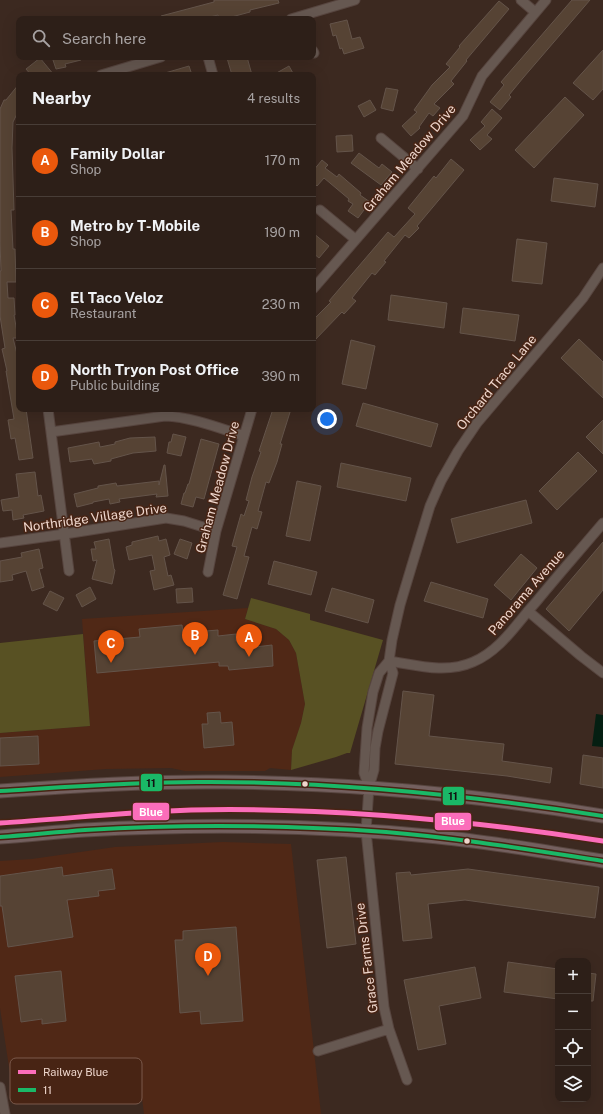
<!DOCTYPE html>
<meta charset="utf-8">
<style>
:root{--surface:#2d1f18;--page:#352721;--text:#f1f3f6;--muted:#a7a2a2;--line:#483d37;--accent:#ea580c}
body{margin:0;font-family:"Public Sans",sans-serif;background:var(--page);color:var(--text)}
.controls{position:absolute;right:12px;bottom:12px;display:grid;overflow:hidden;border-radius:8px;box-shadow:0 4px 16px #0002}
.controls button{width:36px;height:36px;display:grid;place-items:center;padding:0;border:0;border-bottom:1px solid var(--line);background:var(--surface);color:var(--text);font:20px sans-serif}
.you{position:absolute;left:327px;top:419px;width:14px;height:14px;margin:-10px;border:3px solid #fff;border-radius:50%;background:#1a73e8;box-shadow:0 0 0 6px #1a73e833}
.badge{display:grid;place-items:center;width:26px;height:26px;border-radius:50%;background:var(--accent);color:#fff;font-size:13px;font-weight:700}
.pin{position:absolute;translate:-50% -33px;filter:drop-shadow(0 1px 2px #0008)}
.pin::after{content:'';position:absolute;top:21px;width:14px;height:12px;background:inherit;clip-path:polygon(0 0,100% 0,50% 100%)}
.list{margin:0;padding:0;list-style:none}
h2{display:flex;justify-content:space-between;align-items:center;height:52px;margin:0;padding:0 16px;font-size:17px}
h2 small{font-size:13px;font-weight:400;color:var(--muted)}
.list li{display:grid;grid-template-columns:26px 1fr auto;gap:12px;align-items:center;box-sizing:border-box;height:72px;padding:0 16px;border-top:1px solid var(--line)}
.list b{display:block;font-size:15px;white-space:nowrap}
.list p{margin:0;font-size:13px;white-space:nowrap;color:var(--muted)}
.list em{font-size:13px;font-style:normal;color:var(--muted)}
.icon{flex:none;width:22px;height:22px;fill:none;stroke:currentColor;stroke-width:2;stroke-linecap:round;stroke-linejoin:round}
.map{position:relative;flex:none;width:603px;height:1114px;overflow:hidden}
.search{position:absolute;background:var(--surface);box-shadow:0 4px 16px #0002;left:16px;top:16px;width:300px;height:44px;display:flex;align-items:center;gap:10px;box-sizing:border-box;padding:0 14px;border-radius:8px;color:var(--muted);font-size:15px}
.panel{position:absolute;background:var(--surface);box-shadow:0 4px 16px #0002;left:16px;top:72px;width:300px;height:340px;border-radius:8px}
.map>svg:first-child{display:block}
</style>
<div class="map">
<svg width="603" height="1114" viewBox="0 0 603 1114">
<rect width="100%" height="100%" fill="#3c2920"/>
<path fill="#502816" d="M248 608 245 619 276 629 289 640 296 653 305 704 301 723 292 750 291 770 270 768 265 771H185L171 768 106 769 0 777V733L90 726 82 619Z
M223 842 291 844 321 1114H144L140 1082 13 1093 0 1008V861L32 859 115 847Z"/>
<path fill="#585123" d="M251 598 310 614V620L383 640 350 753H347L336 757 291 770 292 750 301 723 305 704 296 653 289 640 276 629 245 619Z
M83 634 90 726 0 733V643Z"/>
<path fill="#051f12" d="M596 714 603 715V747L592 746Z"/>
<path fill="#564334" stroke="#64544a" d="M214 0H278L279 3 250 10V12L224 19H219L218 15 202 19H162L161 16 214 2Z
M572 0H590L523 78 509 95 511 97 500 110 490 102 504 85 501 82Z
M499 1 509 9 466 60 467 61 451 81 454 84 434 104 440 108 433 116 429 113 419 127 420 128 411 136 402 126 417 112 414 110 432 85 450 67 446 64 460 47 459 46Z
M347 20 352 39 360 37 364 48 344 54 342 48 340 49 336 35 333 36 330 24Z
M603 50V89L593 100 573 83Z
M52 57H80L81 60 65 64 66 67 56 69Z
M233 57H247L252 75H232L227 58Z
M40 58 54 75H31L26 69Z
M189 66 192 75H165V73Z
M289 66 294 75H273Z
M19 84V110L13 122 12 148 14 210H11L13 249H15L16 282H7L8 298H14L15 315H14L18 338H13L19 362 18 363 19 373V409H26L33 458 19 460 15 438 11 439 8 420 14 419 6 371H7L2 349 5 348 0 316V271H1L0 242V109L4 100H6Z
M386 88 398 90 393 111 381 108Z
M565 97 584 115 534 168 515 150Z
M370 100 376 110 364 117 358 106Z
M492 109 502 118 487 135 492 139 480 150 470 140 485 126 481 122Z
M352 135 353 151 337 152 336 136Z
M359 153 379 168 382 164 392 172 381 185 351 163Z
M451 159 464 170 417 226 419 228 409 238 405 235 384 261 386 262 375 275 372 273 352 298 356 301 344 314 342 312 313 342V320L331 302 329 301 388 232 394 237 415 214 408 208 434 176 436 178Z
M322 160 328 165 325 168 337 177 339 174 361 193 360 195 370 202 358 218 348 211 353 204 348 201 349 199 324 178 317 186 313 182V171Z
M554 178 598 184 595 207 551 201Z
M313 233 329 246 319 258 313 253Z
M517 239 547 243 542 284 512 281Z
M391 295 447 303 444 328 388 320Z
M463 308 519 315 515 341 460 333Z
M579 339 603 362V398L561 358Z
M351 340 375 346 366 389 342 384Z
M363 403 438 424 431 447 356 426Z
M273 409H291L280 444H282L277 462 269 483 266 482 258 511 262 512 257 529 252 527 244 556 249 557 237 599 223 595 237 547 232 546 241 514 244 516 249 501 246 500 252 477 261 452 259 451Z
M603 420V454L586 437Z
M173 434 186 437 181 456 167 453 169 442H171Z
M155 437 156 451 133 453 111 459V461L94 464 92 459 70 462 68 448 99 442 100 447 115 444V442L130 438Z
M201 439 219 444 204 499 196 497 193 507 181 504 184 493H185L188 484H189Z
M578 452 597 471 557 510 539 491Z
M341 463 411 478 406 501 337 487Z
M164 465H165L168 496 156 497 157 494 119 499 120 502 110 504 109 499 93 502V503L77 507 74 494 98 488V486L116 483 117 486 159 481V485Z
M35 472 38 496 41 495 44 511 23 515 24 518 13 520 12 510 3 511 1 500 19 497 16 474Z
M297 481 321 486 310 541 286 536Z
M526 500 532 523 457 543 451 519Z
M158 536 159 541 166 539 170 555 164 557 168 576 171 575 174 585 154 590 150 571 155 570 152 555 129 560 126 547 132 545V542Z
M109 539 114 569 115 570 112 584 92 579 97 560 93 561 91 549H96L94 542Z
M180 539 192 543 187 559 174 554Z
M603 542V590L569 631 546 609Z
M39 549 43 568 39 569 44 587 32 591 26 571 12 575 13 580 0 582V561L22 557 21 553Z
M521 554 537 568 511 600 494 585Z
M274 561 317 572 311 595 268 584Z
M431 582 488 599 483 618 424 601Z
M90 587 96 599 82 607 76 595Z
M192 588 193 602 177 603 176 589Z
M332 588 374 600 368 623 325 611Z
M50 591 64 598 57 611 43 604Z
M182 625 183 633 218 630V636L236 634V641L254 640 255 647 272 645 273 666 229 670 228 666H219V662L97 673 94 641 140 637 139 629Z
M403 691 434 695 429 736 504 744 502 761 552 768 550 783 507 776 395 764Z
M220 712 221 723 232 722 234 745 204 748 202 724H208L207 713Z
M38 736 39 764 0 766V738Z
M583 755 603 758V788L580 784Z
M346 857 356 944 327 948 317 860Z
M62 867 63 876 112 869 115 889 98 891 99 896 67 900 73 937 8 947 2 906H0V876Z
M468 869 599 887 595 918 465 900 428 904 432 938 403 941 396 873 410 872 411 875Z
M236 927 243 1021 201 1024 200 1011 180 1013 175 940H183V931Z
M508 962 558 969V999L504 992Z
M475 967 481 998 439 1006 446 1044 418 1050 404 980Z
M61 971 66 1021 42 1024V1019L21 1022 15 976Z
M588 973 596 974 593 1001H588Z"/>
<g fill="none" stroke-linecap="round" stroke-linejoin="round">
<g stroke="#57453f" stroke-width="11">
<path id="street" d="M521 0 535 12
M291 19 355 0
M313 51 314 53
M208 57 213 75
M101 75 161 57
M381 138 418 169
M320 210 355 239
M313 289 463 116 482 76 546 0
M48 409 69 571
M51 432 165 416C191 417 219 428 244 436
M0 543 65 534 166 518 184 521 216 531
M208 572 216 531 252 409
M528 611 581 656 603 673
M389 661C416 665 446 674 473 662 501 650 516 624 536 602 558 575 581 549 603 523
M369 787 364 773 367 728 373 692 379 673 389 661
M318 1051 389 1029
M407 1080 389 1029 384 1007 366 831 369 787 374 770 375 748 378 731 393 673 389 661 392 640 400 605 412 565 430 506 441 481 458 451 477 423 583 298 603 268
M0 1087 5 1114"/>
</g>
<g stroke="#57453f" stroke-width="15">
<path id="primary" d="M0 791C75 786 150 781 225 782 352 783 478 795 603 816
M0 837C28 835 57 832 85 830 199 824 315 825 428 836 487 841 545 852 603 861"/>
</g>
<use href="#street" stroke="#665851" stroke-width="9"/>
<use href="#primary" stroke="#74605f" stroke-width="13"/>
<g stroke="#482414" stroke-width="7">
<path id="bus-1" d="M0 791C66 787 132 782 197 782 334 781 469 795 603 816
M0 837C28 835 57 832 85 830 185 824 286 825 386 832 459 838 531 850 603 861"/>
</g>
<use href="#bus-1" stroke="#1ab867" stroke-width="4"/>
<g stroke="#482414" stroke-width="8">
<path id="rail-1" d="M0 823C64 819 127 812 191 810 329 807 467 820 603 841"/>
</g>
<use href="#rail-1" stroke="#fb6dba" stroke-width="5"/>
</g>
<g fill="#eed6cc" stroke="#482414" stroke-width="1.5">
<circle cx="305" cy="784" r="3.5"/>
<circle cx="467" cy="841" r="3.5"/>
</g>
<g text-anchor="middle" stroke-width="3" stroke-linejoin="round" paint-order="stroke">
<g font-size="13" fill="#eed6cc" stroke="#482414">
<text transform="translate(409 158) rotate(-50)" y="5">Graham Meadow Drive</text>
<text transform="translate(496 382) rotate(-51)" y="5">Orchard Trace Lane</text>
<text transform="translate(217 487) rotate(-75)" y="5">Graham Meadow Drive</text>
<text transform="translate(95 517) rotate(-8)" y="5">Northridge Village Drive</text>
<text transform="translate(526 592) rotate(-49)" y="5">Panorama Avenue</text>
<text transform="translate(366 958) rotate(-97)" y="5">Grace Farms Drive</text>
</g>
</g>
<rect x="10" y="1058" width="132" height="46" rx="6" fill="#482414" stroke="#7a594b" stroke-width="1"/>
<rect x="18" y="1070" width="18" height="4" fill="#fb6dba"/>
<rect x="18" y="1088" width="18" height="4" fill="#1ab867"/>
<g font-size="11" fill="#eed6cc">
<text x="43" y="1076">Railway Blue</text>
<text x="43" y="1094">11</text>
</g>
<g stroke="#482414" stroke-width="1.5">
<rect x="140" y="773" width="23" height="19" rx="4" fill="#1ab867"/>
<rect x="442" y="786" width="23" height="20" rx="4" fill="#1ab867"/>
<rect x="132" y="802" width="38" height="19" rx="4" fill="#fb6dba"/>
<rect x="434" y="812" width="38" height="19" rx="4" fill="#fb6dba"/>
</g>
<g font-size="11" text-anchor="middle" font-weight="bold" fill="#fff">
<text x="151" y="816">Blue</text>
<text x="453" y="825">Blue</text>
</g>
<g font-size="11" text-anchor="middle" font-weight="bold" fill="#111">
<text x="151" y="787">11</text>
<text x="453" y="800">11</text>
</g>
</svg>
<div class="controls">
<button>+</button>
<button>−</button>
<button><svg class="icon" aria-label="locate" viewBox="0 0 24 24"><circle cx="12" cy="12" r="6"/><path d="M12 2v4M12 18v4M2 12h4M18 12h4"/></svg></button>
<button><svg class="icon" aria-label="layers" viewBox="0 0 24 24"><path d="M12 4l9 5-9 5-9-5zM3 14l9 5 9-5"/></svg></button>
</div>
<div class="you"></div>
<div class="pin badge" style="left:249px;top:657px">A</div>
<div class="pin badge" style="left:195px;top:655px">B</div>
<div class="pin badge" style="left:111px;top:663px">C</div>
<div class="pin badge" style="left:208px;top:976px">D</div>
<div class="search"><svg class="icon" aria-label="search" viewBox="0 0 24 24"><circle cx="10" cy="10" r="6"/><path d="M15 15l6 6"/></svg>Search here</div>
<section class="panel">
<h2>Nearby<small>4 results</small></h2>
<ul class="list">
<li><span class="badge">A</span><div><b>Family Dollar</b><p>Shop</p></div><em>170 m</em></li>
<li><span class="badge">B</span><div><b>Metro by T-Mobile</b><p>Shop</p></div><em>190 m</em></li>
<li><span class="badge">C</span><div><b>El Taco Veloz</b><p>Restaurant</p></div><em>230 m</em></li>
<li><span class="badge">D</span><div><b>North Tryon Post Office</b><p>Public building</p></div><em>390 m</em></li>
</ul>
</section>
</div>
